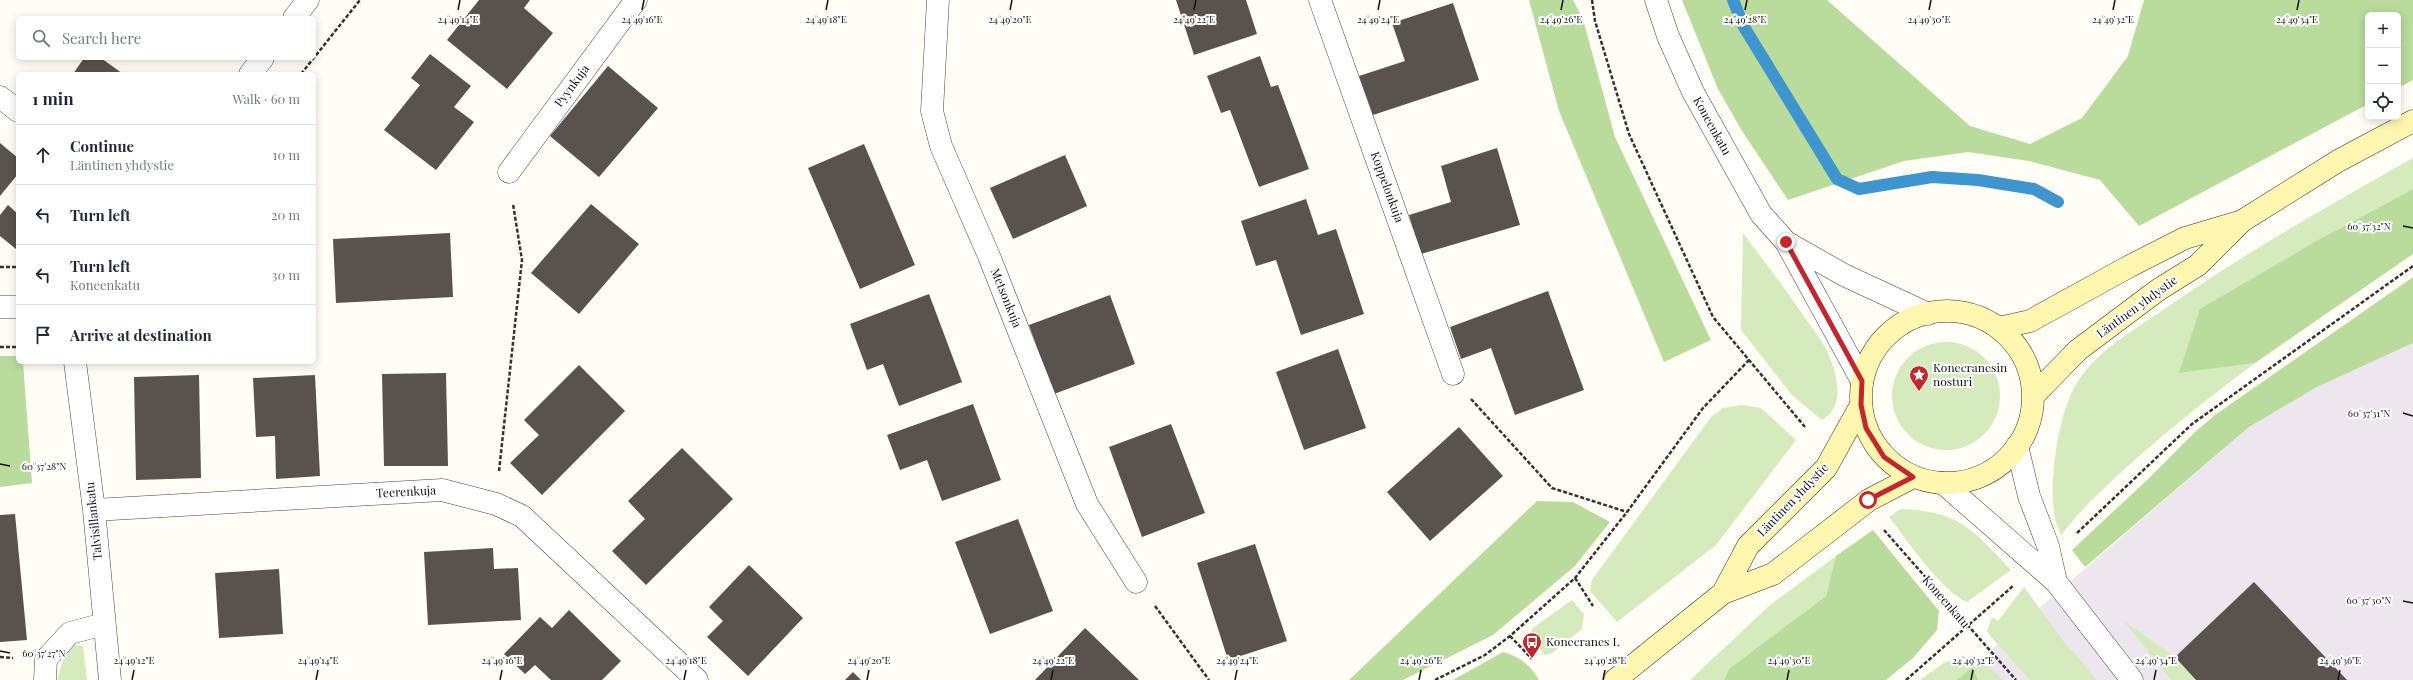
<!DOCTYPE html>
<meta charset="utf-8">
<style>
:root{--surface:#fff;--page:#f2f2f3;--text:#1f2937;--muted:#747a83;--line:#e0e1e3}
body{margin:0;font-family:"Playfair Display",serif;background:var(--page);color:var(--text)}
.controls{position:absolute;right:12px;top:12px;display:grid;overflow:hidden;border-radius:6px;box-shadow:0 2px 10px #0003}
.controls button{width:36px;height:36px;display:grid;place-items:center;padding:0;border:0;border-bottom:1px solid var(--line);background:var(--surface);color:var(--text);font:20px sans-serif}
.stop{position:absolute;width:12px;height:12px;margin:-9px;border:3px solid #c4262e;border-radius:50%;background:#fff}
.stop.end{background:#c4262e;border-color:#fff;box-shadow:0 1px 4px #0008}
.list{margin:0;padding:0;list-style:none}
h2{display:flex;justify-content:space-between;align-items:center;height:52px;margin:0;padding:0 16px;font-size:17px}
h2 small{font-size:13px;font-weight:400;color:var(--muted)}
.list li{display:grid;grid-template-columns:26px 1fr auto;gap:12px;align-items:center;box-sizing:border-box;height:60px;padding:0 16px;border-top:1px solid var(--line)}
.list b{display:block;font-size:15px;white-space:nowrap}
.list p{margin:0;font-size:13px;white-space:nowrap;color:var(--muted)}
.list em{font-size:13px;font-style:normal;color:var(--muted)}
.icon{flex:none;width:22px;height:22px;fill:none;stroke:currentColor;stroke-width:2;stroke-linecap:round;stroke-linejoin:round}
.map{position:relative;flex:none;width:2413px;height:680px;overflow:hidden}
.search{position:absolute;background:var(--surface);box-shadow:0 2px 10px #0003;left:16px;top:16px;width:300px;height:44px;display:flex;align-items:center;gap:10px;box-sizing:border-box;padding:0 14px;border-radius:6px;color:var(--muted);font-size:15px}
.panel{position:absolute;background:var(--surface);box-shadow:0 2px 10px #0003;left:16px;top:72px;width:300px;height:292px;border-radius:6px}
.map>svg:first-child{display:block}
</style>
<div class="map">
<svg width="2413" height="680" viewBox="0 0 2413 680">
<rect width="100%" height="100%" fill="#fffdf5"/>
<path fill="#eee6ef" d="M2413 343V680H1956L2249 427 2317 387Z"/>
<path fill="#d5ebbd" d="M2413 158V189L2320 239 2179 373 2255 363C2208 398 2163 434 2119 474 2098 494 2078 512 2061 536 2059 529 2055 521 2054 513 2050 474 2058 405 2083 374 2105 346 2134 330 2163 310 2243 254 2328 206 2413 158Z
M1743 233C1763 260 1784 287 1803 315 1812 328 1824 342 1829 356 1838 377 1845 407 1822 420L1792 395 1741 330Z
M1892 396a54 54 0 1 1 108 0a54 54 0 1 1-108 0Z
M1742 405 1761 408 1796 440 1716 545 1617 622 1590 591 1592 580 1711 417 1723 408Z
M1900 509C1960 511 1973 530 2011 570L1967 602C1942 592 1907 540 1889 517Z
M1836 556 1826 596 1730 669 1724 680H1690L1769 606Z
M2024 587 2067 646 2076 654 2096 680H2030L1991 637 1987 631 1992 617 1998 621Z
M1572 600 1584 614 1582 629 1552 653 1545 655 1529 636 1533 628Z
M2124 621 2175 657 2196 680H2171Z
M68 644 83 646 87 680H57Z
M1963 659C1984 659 1989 665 2003 680H1978L1973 667 1956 680H1920L1945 662Z"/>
<path fill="#b9dc9c" d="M1529 0H1573L1583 19 1615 137 1711 340 1664 362 1559 111Z
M1682 0H1827L1970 126 2030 144 2082 118 2128 56 2144 0H2413V80L2398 88V15H2368V104L2139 226 2100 180 2029 161 1968 152 1904 161 1788 200 1742 131 1718 89Z
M2413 189V254L2255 363 2179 373 2200 309 2320 239Z
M2413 277V343L2317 387 2249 427 2085 567 2072 550 2146 481 2195 432 2215 415Z
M0 356H18V362H23L32 483 0 487Z
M1537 501 1573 502 1610 522 1575 566 1493 635 1403 680H1349Z
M1873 530 1939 611 1937 630 1913 658 1886 680H1724L1729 669 1826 596 1836 556Z
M1503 652C1518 656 1531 665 1539 680H1453Z
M1973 667 1978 680H1956Z"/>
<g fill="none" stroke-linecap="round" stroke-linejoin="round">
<path stroke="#3f96cf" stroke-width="12" d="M1733 0 1744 27 1837 179 1859 189 1932 177 1978 180 2034 189 2058 202"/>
</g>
<path fill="#5a524d" d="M479 0H530L524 8 553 33 507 89 447 40Z
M1176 0H1246L1257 34 1194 55Z
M1453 3 1479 80 1373 115 1359 76 1405 61 1392 23Z
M430 54 471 86 454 107 474 122 436 170 384 130 420 85 411 78Z
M1260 56 1271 87 1278 85 1309 169 1259 187 1230 110 1221 113 1207 76Z
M84 58H101L123 74H73Z
M608 66 658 108 599 177 550 136Z
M0 143 18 158V174L0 196Z
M864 144 915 265 860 289 808 168Z
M1497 148 1520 225 1421 254 1409 215 1451 202 1441 166Z
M1065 155 1087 206 1013 239 990 188Z
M1306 199 1318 235 1336 229 1364 314 1301 335 1276 260 1256 266 1241 221Z
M591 204 639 244 579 314 531 273Z
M8 205 18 214 16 249 0 236V215Z
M450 233 453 297 336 303 333 239Z
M1548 291 1584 390 1515 415 1491 348 1461 359 1450 327Z
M929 294 962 382 899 406 883 364 867 370 850 324Z
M1110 295 1135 364 1054 394 1029 325Z
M1338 349 1366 428 1304 450 1276 372Z
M579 365 625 411 542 495 510 463 539 435 524 420Z
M446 373 448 466H384L382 374Z
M199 375 201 478 136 480 134 377Z
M315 375 320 476 276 479 275 436 256 437 253 378Z
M973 404 1001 480 942 501 927 460 900 470 887 435Z
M1171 424 1205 513 1142 537 1109 447Z
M1459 427 1503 476 1430 541 1387 492Z
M682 448 733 499 646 585 612 551 645 519 628 501Z
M15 514 27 640 0 642V515Z
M1018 519 1053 611 990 634 955 542Z
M1255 544 1287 641 1228 660 1197 563Z
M493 548 494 569 518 568 521 620 428 625 424 552Z
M749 565 803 618 748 676 707 637 723 621 709 607Z
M279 569 283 634 219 638 215 573Z
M2254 582 2347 680H2196L2175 657Z
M569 610 621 661 602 680H551L535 665 525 674 504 654 540 617 552 628Z
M1085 628 1139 680H1035Z
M853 672 861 680H845Z"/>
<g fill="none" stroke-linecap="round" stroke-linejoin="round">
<g stroke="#444" stroke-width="23">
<path id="service" d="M0 97 18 111
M45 680 46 659 70 633 104 624"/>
</g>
<g stroke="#444" stroke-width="23">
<path id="minor" d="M938 0 932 111 941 146 989 256 1087 504 1136 582
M1320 0 1453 374
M294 18 308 0
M250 74 263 58
M509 172 636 0
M0 307H18
M75 362 94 510 110 680
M2017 446 2029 496 2048 546 2056 582
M1943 483 2056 582 2132 680
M94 510 442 490 496 504 522 516 697 680"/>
</g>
<g stroke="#444" stroke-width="23">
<path id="tertiary" d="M1656 0 1668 36 1693 92 1761 214 1786 242 1862 381
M1786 242 1844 275 1928 314"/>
</g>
<g stroke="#333" stroke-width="23">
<path id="secondary" d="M1861 397a86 86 0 1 1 172 0a86 86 0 1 1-172 0Z
M1999 328 2030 321 2130 266 2185 238 2239 222
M2035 394 2078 350 2158 290 2198 265 2242 221 2338 161 2413 121
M1723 593 1748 546 1826 468 1861 405
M1615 680 1723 593 1773 574 1869 500 1913 477"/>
</g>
<path stroke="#333" stroke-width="2.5" stroke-dasharray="4 2" stroke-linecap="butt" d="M1592 0 1595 21 1629 134 1713 317 1805 427
M301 74 360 0
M0 267H18
M0 347H18
M1471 399 1552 488 1627 512
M499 471 522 260 513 204
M1884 530 2016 680
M2077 533 2192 424 2413 266
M1575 578 1593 606
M1155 606 1209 680
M1510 636 1532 659
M0 657 13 658
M1435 680 1485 655 1510 636 1575 578 1627 512 1703 408 1749 360
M1906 680 2013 586"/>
<use href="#service" stroke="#fff" stroke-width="22"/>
<use href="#minor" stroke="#fff" stroke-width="22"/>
<use href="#tertiary" stroke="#fff" stroke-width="22"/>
<use href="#secondary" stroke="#fff6b0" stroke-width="22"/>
</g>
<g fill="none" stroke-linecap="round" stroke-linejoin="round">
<path stroke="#c4262e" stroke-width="5" d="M1786 242 1862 381 1861 405 1866 428 1884 457 1913 477 1868 500"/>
</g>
<path fill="none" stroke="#111" stroke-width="1.5" d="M458 10 460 0M642 10 644 0M826 10 828 0M1010 10 1012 0M1194 10 1196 0M1378 10 1380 0M1561 10 1563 0M1745 10 1747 0M1929 10 1931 0M2113 10 2115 0M2297 10 2299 0M2403 226 2413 228M2403 413 2413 416M0 464 10 466M2403 601 2413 603M0 651 10 653M132 680 134 670M316 680 318 670M500 680 502 670M684 680 686 670M867 680 869 670M1051 680 1053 670M1235 680 1237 670M1419 680 1421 670M1603 680 1605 670M1787 680 1789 670M1971 680 1973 670M2154 680 2156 670M2338 680 2340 670"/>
<defs>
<g id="sight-pin" transform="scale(1)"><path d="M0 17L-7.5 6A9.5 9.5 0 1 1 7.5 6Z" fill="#c4262e" stroke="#fff"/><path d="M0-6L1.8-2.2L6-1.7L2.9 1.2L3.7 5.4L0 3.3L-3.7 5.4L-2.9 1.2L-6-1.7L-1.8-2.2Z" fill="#fff"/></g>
<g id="bus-pin" transform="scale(1)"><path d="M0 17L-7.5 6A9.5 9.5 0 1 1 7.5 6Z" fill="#c4262e" stroke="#fff"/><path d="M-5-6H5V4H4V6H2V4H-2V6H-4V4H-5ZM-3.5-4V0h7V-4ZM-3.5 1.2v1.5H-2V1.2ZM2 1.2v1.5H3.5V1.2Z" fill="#fff"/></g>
</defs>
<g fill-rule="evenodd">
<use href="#sight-pin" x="1919" y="375"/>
<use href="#bus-pin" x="1532" y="642"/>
</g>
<g text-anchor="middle" stroke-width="4" stroke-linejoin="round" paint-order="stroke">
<g font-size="12" fill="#111" stroke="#fff">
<text transform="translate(572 86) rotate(-53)" y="4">Pyynkuja</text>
<text transform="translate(1712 126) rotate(61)" y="4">Koneenkatu</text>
<text transform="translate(1387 187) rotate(70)" y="4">Koppelonkuja</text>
<text transform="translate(1006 298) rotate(68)" y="4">Metsonkuja</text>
<text transform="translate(2137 307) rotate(-36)" y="4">Läntinen yhdystie</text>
<text transform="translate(406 492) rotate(-3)" y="4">Teerenkuja</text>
<text transform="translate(1793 500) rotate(-46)" y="4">Läntinen yhdystie</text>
<text transform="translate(94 521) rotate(-96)" y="4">Talvisillankatu</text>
<text transform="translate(1946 602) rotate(49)" y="4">Koneenkatu</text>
</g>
<g font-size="12" fill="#111" stroke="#fff" text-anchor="start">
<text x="1933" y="372">Konecranesin<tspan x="1933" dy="14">nosturi</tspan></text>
<text x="1546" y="646">Konecranes L</text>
</g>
</g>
<g font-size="10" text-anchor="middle" fill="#111" stroke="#fff" stroke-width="4" stroke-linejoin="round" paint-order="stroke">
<text x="458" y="23">24°49'14"E</text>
<text x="642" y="23">24°49'16"E</text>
<text x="826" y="23">24°49'18"E</text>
<text x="1010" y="23">24°49'20"E</text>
<text x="1194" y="23">24°49'22"E</text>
<text x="1378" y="23">24°49'24"E</text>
<text x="1561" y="23">24°49'26"E</text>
<text x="1745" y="23">24°49'28"E</text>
<text x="1929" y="23">24°49'30"E</text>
<text x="2113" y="23">24°49'32"E</text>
<text x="2297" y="23">24°49'34"E</text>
<text x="2369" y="230">60°37'32"N</text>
<text x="2369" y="417">60°37'31"N</text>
<text x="44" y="470">60°37'28"N</text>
<text x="2369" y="604">60°37'30"N</text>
<text x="44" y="657">60°37'27"N</text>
<text x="134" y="664">24°49'12"E</text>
<text x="318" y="664">24°49'14"E</text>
<text x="502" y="664">24°49'16"E</text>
<text x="686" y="664">24°49'18"E</text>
<text x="869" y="664">24°49'20"E</text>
<text x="1053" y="664">24°49'22"E</text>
<text x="1237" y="664">24°49'24"E</text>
<text x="1421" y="664">24°49'26"E</text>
<text x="1605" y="664">24°49'28"E</text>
<text x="1789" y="664">24°49'30"E</text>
<text x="1973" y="664">24°49'32"E</text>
<text x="2156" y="664">24°49'34"E</text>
<text x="2340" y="664">24°49'36"E</text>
</g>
</svg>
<div class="controls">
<button>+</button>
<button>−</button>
<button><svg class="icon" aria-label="locate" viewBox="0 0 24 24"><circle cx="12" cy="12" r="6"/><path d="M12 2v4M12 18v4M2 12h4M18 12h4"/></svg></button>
</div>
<div class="stop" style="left:1868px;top:500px"></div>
<div class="stop end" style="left:1786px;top:242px"></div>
<div class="search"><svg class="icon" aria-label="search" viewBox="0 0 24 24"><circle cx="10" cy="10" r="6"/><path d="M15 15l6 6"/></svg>Search here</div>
<section class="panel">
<h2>1 min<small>Walk · 60 m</small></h2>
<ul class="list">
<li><svg class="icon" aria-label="ahead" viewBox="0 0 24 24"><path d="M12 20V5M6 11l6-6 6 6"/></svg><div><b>Continue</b><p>Läntinen yhdystie</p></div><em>10 m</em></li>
<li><svg class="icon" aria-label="left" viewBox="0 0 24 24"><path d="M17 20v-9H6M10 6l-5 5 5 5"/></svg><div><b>Turn left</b></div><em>20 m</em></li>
<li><svg class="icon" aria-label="left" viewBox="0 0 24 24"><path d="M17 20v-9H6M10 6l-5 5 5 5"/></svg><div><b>Turn left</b><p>Koneenkatu</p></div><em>30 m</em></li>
<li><svg class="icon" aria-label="arrive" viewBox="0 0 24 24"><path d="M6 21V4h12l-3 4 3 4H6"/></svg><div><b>Arrive at destination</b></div></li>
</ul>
</section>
</div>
